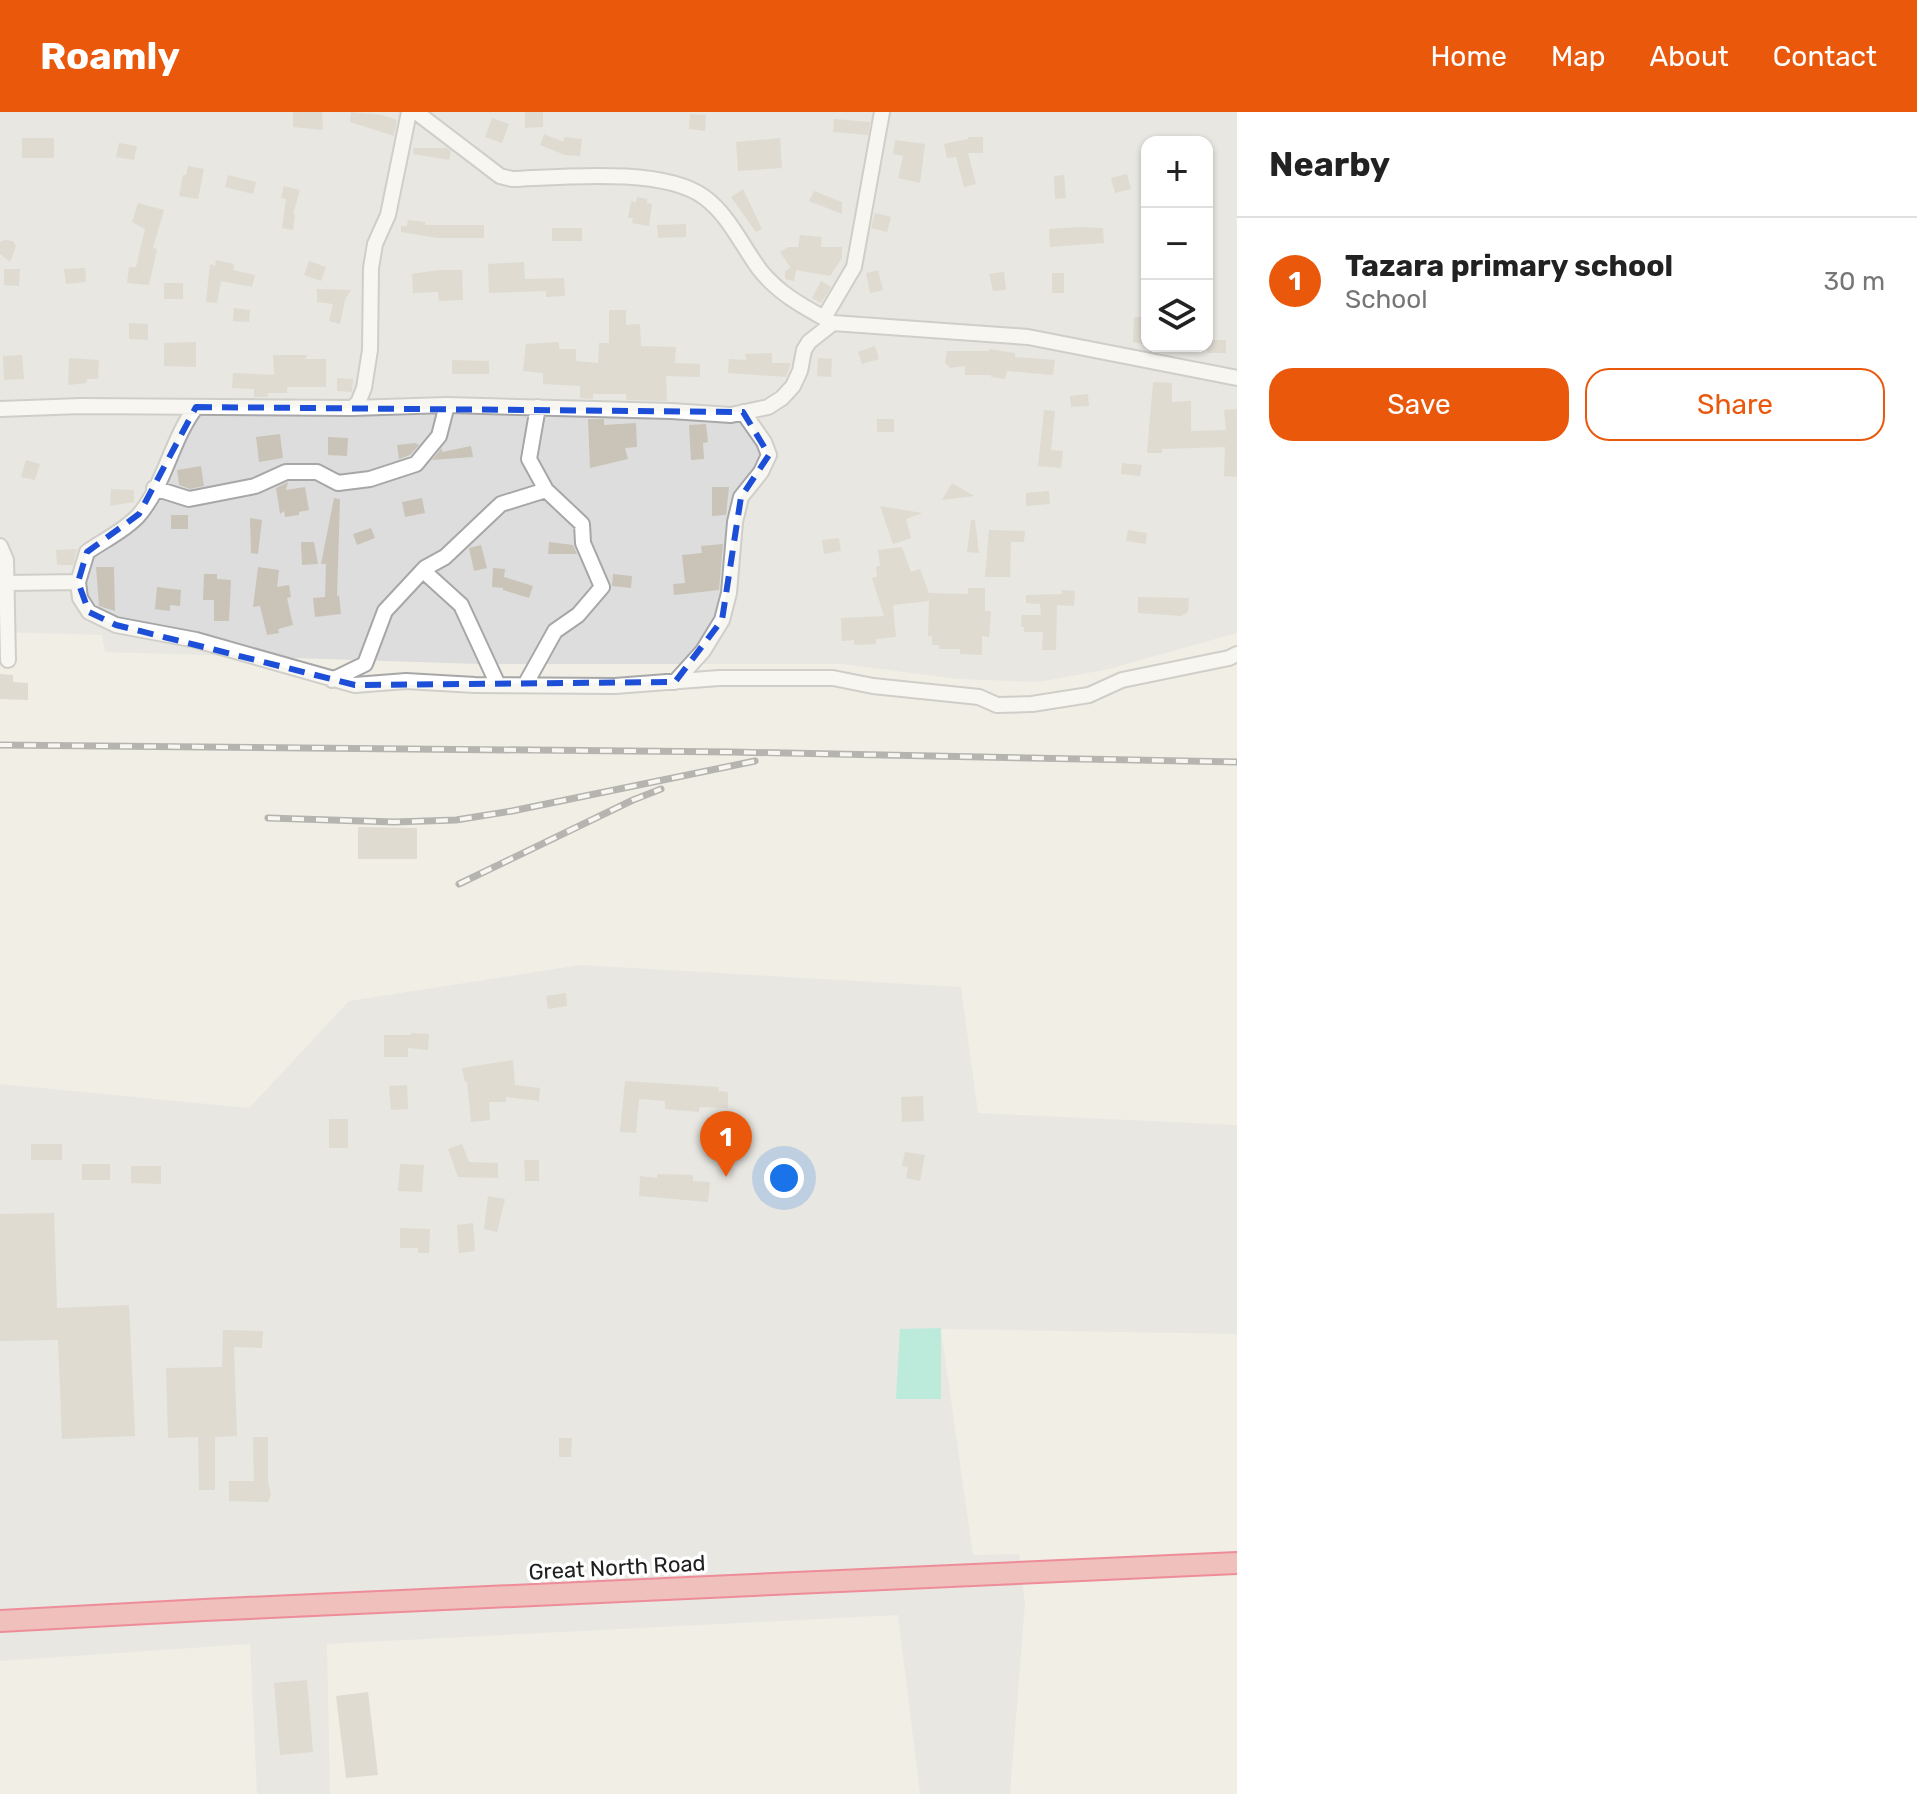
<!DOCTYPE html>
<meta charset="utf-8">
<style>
:root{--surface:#fff;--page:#f6f6f6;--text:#222;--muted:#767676;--line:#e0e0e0;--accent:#ea580c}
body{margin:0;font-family:Rubik,sans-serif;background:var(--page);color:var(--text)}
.controls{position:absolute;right:24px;top:24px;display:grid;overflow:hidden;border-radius:16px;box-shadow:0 2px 6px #0004}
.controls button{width:72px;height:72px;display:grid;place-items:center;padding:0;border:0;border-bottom:2px solid var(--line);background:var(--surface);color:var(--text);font:40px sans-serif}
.you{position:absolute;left:784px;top:1066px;width:28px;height:28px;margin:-20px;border:6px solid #fff;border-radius:50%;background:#1a73e8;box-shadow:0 0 0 12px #1a73e833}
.badge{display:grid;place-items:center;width:52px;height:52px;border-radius:50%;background:var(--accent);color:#fff;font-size:26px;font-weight:700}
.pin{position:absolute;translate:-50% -66px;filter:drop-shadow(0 2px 4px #0008)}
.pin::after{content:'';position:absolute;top:42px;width:28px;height:24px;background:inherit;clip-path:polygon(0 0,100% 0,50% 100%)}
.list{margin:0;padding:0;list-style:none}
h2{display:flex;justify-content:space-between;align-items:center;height:104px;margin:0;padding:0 32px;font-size:34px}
h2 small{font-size:26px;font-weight:400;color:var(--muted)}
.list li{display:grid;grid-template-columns:52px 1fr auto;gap:24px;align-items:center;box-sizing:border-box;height:128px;padding:0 32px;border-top:2px solid var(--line)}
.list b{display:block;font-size:30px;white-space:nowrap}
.list p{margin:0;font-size:26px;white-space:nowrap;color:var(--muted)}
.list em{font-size:26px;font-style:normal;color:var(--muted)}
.actions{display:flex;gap:16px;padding:24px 32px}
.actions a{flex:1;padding:18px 0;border:2px solid var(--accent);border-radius:24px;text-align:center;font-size:28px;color:var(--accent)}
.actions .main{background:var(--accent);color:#fff}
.icon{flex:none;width:44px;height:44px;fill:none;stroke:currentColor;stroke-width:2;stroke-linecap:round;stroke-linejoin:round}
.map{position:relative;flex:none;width:1237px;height:1682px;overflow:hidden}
header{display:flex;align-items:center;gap:48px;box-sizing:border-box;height:112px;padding:0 40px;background:var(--accent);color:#fff}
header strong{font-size:38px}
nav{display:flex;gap:44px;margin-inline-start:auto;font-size:28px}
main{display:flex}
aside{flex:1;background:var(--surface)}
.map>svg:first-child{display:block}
</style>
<header>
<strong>Roamly</strong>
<nav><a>Home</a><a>Map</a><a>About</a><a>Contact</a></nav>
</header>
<main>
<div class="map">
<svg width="1237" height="1682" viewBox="0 0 1237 1682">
<rect width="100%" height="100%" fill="#f1efe5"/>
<path fill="#dedddd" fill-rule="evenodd" d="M0 0H1237V521L1109 557 1039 570 958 567 842 552H478L105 540 102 523 0 520ZM1147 30H1207V234H1147Z
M580 853 961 875 978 1001 1237 1013V1222L941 1217 973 1443 1019 1442 1025 1492 1010 1682H920L898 1503 327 1532 330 1682H257L250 1532 0 1549V972L249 996 349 889Z"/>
<path fill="#7de7cf" d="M941 1216V1287H896L900 1217Z"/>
<path fill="#c9c3b8" d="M293 0H322L323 18 293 15Z
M351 0 382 3 397 8 394 24 350 10Z
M525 0H543V15L525 16Z
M690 2 706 3 705 19 689 17Z
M492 6 509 12 502 31 485 25Z
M834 7 870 10 868 23 833 20Z
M544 22 564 30V25L582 27 580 44 565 43 540 33Z
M968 25H983V41H968L976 72 964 75 956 45 947 46 944 32 968 27Z
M22 26H54V46H22Z
M780 26 782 56 738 59 736 30Z
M895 28 925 32 920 71 898 66 903 44 893 42Z
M119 31 137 34 134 48 116 45Z
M414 36H447L451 39 449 48 413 42Z
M188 54 204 57 198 87 179 84 183 63H186Z
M1127 62 1131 77 1115 81 1111 66Z
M228 63 256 70 253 82 225 75Z
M1064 63 1066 86 1055 87 1054 64Z
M284 74 300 78 293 102H295L293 118 282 116 286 87 281 86Z
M743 77 762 117 756 120 731 85Z
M814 79 842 90V102L809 89Z
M637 85 647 87V91L652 92 649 114 632 111 633 106H628L631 89 636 90Z
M138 91 164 98 153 136 157 137 149 173 127 171 129 155H136L145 117 132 110Z
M875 101 891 105 887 120 871 116Z
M408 108 425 110V113H484V126H437L401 120V114H407Z
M686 112V125L658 126 657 113Z
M1081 115 1103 116 1104 131 1050 135 1049 117Z
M552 116H582V129H552Z
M800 123 822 125 821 135H842V146L830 164 796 158 794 169 785 167V160L790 155 780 140 788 135H798Z
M5 128 13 129 16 134 10 150 0 142V130Z
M216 148 234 152 233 158 255 163 252 175 221 169 217 191 206 190 210 152 215 154Z
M309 149 326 155 321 169 304 163Z
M524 150 525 167 564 166 565 184 546 185V179L489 181 488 152Z
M85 156 86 170 66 172 64 157Z
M4 157H20L19 174 4 173Z
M438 158H462L463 188 439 189 438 180 413 181 412 162Z
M878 158 883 178 870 181 866 161Z
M1004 160 1006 178 993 179 989 162Z
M1052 161H1064V181H1052Z
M821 169 831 175 821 191 812 186Z
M164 171H183V187H164Z
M317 177 351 178 345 188 340 212 329 209 333 192 317 190Z
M234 196 250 198 249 210 233 209Z
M609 198H626V213L640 212 641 234 676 235 675 251 700 252V265L666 264 667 289 626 288V282H593V287H591L580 286V274L543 272V261L523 259 526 232 559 230V237H576V249L598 251 599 231H609Z
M1134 205H1145L1144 232 1133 230Z
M129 211 148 212V228L129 227Z
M1207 228H1226V241H1207Z
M196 230V255L164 254V231Z
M875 234 879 247 862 252 858 240Z
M989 237 1015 241V245L1055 248 1053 263 1007 259 1005 267 991 265V263H965V254L950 256 945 251 947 239H989Z
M772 241V251H791L786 265 728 261 729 247 746 248 745 242Z
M22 243 24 267 4 268 3 244Z
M273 243H308L305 247H326V275H287V281H268V285H254V277L232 276 233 261 274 263Z
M69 246 99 248 98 267H87L86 271 68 273Z
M818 246 832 247 831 265 817 264Z
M452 248 489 249V262H452Z
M337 266 353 267 352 280 337 279Z
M1153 270 1172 271V290L1191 289V319L1226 318 1224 298 1237 297V365L1224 364 1225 335 1162 337V341H1147Z
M1088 282 1089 294 1071 295 1070 284Z
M1044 298 1055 299 1051 338 1063 339 1061 356 1038 354Z
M588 307H604V313L636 311 637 335 625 336 628 347 590 356Z
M877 307H894V320H877Z
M706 312 708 330 703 331 704 347 691 348 689 313Z
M280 322 283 346 259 350 256 325Z
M328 325 348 326 347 344 328 343Z
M415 331 419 333 410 343 399 347 397 333Z
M471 334 473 345 432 348 442 336V340Z
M26 348 40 352 35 368 21 365Z
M1122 351 1142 353 1140 364 1121 362Z
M201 354 204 374 190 377 179 373 177 358Z
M288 370 286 378 305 375 309 398 299 400V403L285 405 284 399 280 402 276 376Z
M952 371 974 384 942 388Z
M712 375H729L726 403 712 404Z
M111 377 134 378V390L110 394Z
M1049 379 1050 392 1026 394V381Z
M334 386 340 387 337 484 339 483 341 502 315 505 313 486 325 485 326 452H321Z
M422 386 425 401 405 405 402 390Z
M880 394 922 401 906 407 911 426 893 432Z
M171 403H188V417H171Z
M250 406 262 408 258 442 251 441Z
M971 408H975L979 441 967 440Z
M371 416 375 426 357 433 353 422Z
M989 418 1025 419 1024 430H1011L1010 465H985Z
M1128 418 1147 421 1146 432 1126 429Z
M839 426 841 439 824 442 822 428Z
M301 430H314L318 452 302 453Z
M549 430 573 433 577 442H548Z
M723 432 719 478 674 483 673 472 685 471 682 443 702 441 701 434Z
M481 433 487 456 474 459 469 436Z
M902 435 911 460 920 457 929 481 968 482V476H985V499H991L989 525 982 524V543L960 542V537H939V533H932V524H928L929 489 893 493 896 525 876 527V532L854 533V528L842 529 841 506 884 504 872 466 877 465 876 455 880 454 878 438Z
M77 437 73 453H57L56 438Z
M96 455H114L115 499 99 494Z
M258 455 279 458 277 475 289 473 291 485 287 486 293 513 278 517 279 521 267 523 260 494 253 495Z
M493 456 505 457 504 465 533 474 529 486 503 478V476L492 475Z
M204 462H217V467L231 468 229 509H214V488H203Z
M613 462 632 464 631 476 612 474Z
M157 475 181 478 180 494 170 493V499L155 497Z
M1062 478 1075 479 1074 494 1057 493 1056 538H1042L1043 520H1024V515H1021L1022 503H1041L1040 492 1026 491V483L1062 482Z
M1138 485 1189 486 1188 500 1181 504 1138 501Z
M0 562 13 563V570L28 571V588L0 587Z
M358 715 417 716V747H358Z
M566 881 567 894 548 897 546 884Z
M411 921 429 922 428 938 408 936V945H384V923H411Z
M513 948 515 973 540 976 539 989 506 985V990H489L490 1008 471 1010 467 970H465L462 956Z
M625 969 719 975 718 979 728 980V996L699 995V1000L665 997V989L639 987 636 1021 620 1020Z
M407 973 408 997 391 998 389 974Z
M923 984 924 1009 902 1010 901 985Z
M329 1007H348V1036H329Z
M31 1032H62V1048H31Z
M462 1032 469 1050 498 1051V1066L458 1065 448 1037Z
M905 1040 925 1043 920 1069 906 1066 908 1055 902 1054Z
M524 1048H539V1069H525Z
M82 1052H110V1068H82Z
M400 1052 424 1053 422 1080 398 1079Z
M131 1054H161V1072L131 1071Z
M657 1062 693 1063V1069L710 1070 708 1090 639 1084 640 1064 657 1066Z
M488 1084 505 1087 497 1120 484 1117Z
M54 1101 57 1196 129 1193 135 1324 62 1327 58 1228 0 1229V1102Z
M473 1111 475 1139 459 1141 457 1113Z
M400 1116 430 1117 429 1141H418V1136H400Z
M223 1218 263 1219 262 1236 234 1235 237 1324 215 1325V1378H199L198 1325 168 1326 166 1256 222 1255Z
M253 1325H268V1370L271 1382 268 1390 229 1389V1369H254Z
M559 1326H572L571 1345H559Z
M307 1568 313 1640 280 1643 274 1571Z
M368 1580 378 1663 346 1666 336 1584Z"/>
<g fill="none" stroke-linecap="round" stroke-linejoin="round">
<g stroke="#a7a7a7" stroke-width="18">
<path id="minor" d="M416 0 500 64 512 67C563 65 663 55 704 85 729 103 742 134 760 158 780 183 806 196 833 211
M824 206 854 155 882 0
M196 295C171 328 165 373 138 404 124 419 104 428 87 440L78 470 80 486 89 500 116 513 196 528 355 573 406 569 475 573 615 574 719 566H833L873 574 979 585 997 593 1032 592 1089 583 1122 568 1229 546 1237 542
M352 296 358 291 364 276 370 238 371 156 375 132 388 103 409 0
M0 297 81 294 352 296 447 293 671 299 731 303 768 295 782 286 793 274 800 259 804 238 809 230 833 211 1028 225 1237 266
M154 376 189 387 255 374 286 360H317L338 371 370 367 416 352 439 324 447 293
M0 434 6 448 8 548
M7 471 78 470
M332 568 365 552 385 499 425 456
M675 570 703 539 722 508 729 481 735 410 741 385 761 360 769 343 764 330 743 300
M498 573 461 493 429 464 425 456 445 445 501 392 546 378
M525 573 555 519 578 503 602 475 583 431 582 412 546 378 529 347 538 295"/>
</g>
<g stroke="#ea173c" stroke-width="24">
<path id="highway" d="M0 1509 204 1498 1237 1451"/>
</g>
<use href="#minor" stroke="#fff" stroke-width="14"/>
<use href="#highway" stroke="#ef8789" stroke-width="20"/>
<g stroke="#6e6e6e" stroke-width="7">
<path id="rail" d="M0 633 731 640 1237 650
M268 706 394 710 456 708 512 699 755 649
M459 772 633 688 661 677"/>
</g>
<use href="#rail" stroke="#fff" stroke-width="4" stroke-dasharray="12" stroke-linecap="butt"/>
</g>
<path d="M0 0H1237V1682H0ZM196 295 743 300 769 343 741 385 722 508 675 570 355 573 116 513 89 500 78 470 87 440 139 402Z" fill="#f1efe5" fill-opacity=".55" fill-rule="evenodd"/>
<path fill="none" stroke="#1d4ed8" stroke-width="6" stroke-dasharray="16 10" stroke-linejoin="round" d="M196 295 743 300 769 343 741 385 722 508 675 570 355 573 116 513 89 500 78 470 87 440 139 402Z"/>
<g text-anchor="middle" stroke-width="7" stroke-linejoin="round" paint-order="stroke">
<g font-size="22" fill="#202020" stroke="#fff">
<text transform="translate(617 1455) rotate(-3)" y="8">Great North Road</text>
</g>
</g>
</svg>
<div class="controls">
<button>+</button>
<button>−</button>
<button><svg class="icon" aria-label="layers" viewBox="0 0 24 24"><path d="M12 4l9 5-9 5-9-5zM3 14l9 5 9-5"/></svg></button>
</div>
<div class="you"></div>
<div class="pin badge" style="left:726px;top:1065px">1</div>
</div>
<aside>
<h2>Nearby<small></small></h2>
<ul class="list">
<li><span class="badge">1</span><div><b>Tazara primary school</b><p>School</p></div><em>30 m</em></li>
</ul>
<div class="actions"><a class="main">Save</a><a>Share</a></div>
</aside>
</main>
